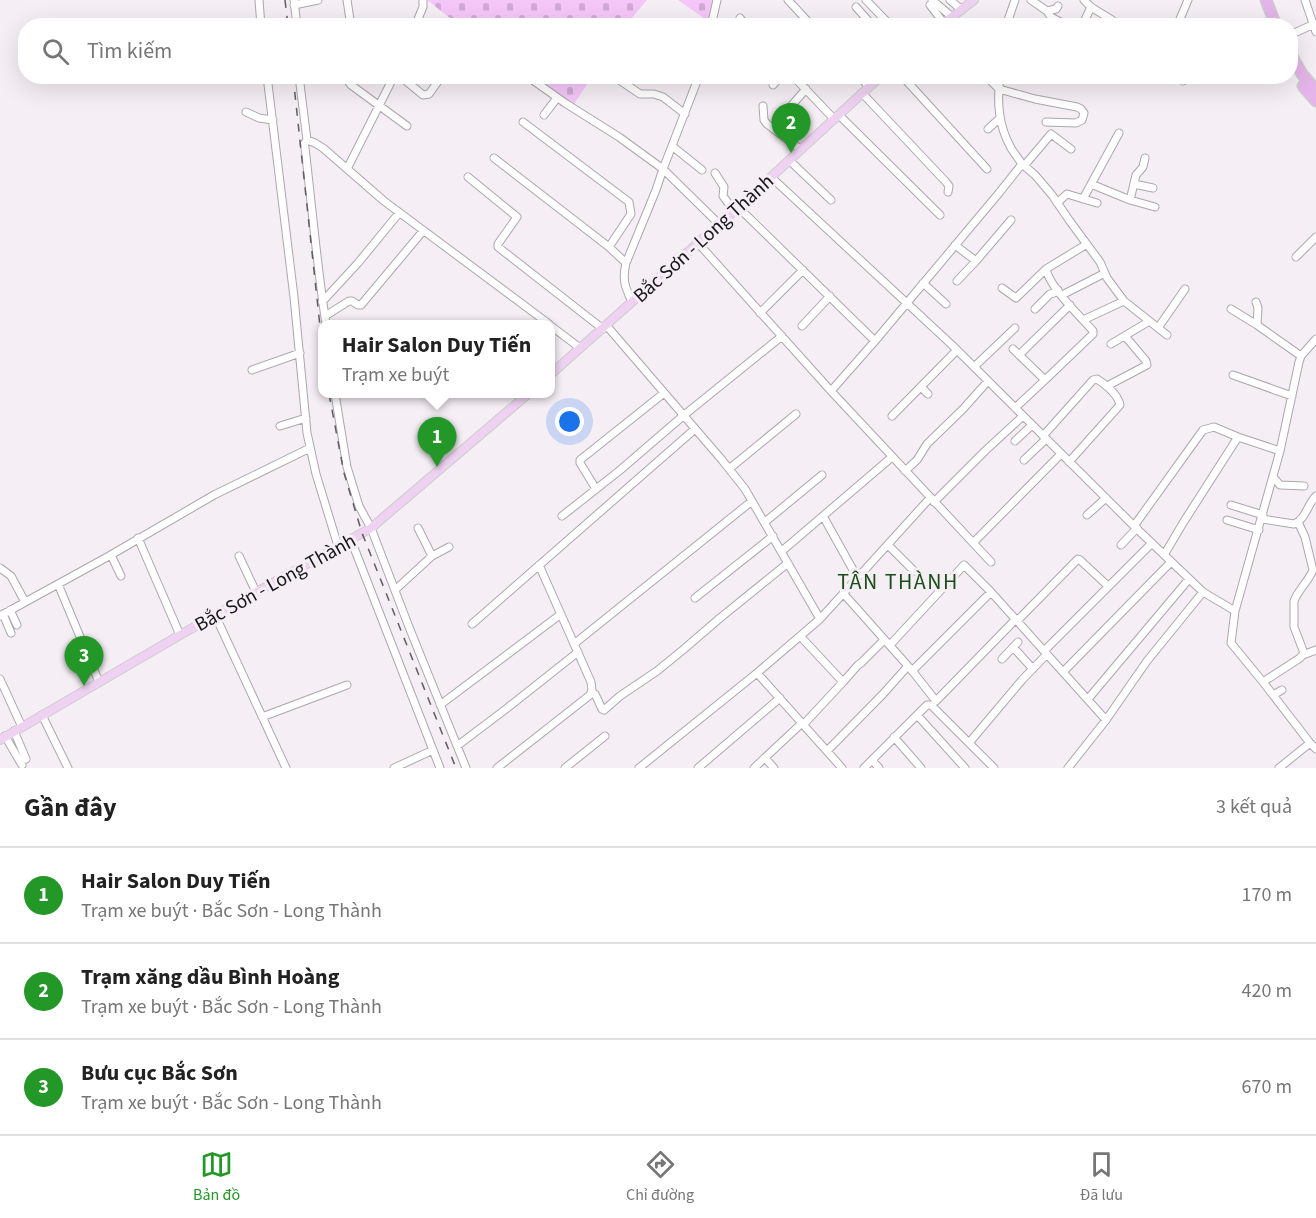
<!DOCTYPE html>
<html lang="vi">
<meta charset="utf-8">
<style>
:root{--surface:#fff;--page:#f6f6f6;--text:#222;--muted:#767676;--line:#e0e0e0;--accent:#239727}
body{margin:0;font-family:"Source Sans 3",sans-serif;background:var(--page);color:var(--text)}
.you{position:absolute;left:570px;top:422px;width:21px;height:21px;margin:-15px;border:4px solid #fff;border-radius:50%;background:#1a73e8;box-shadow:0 0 0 9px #1a73e833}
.badge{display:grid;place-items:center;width:39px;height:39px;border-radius:50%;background:var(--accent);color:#fff;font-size:20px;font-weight:700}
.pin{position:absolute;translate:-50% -50px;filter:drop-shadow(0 2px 3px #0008)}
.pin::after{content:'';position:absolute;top:32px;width:21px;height:18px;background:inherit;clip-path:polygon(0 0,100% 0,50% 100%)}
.popup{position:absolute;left:318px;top:320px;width:237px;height:78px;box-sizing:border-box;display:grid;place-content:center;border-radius:12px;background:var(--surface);filter:drop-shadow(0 2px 4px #0005);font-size:20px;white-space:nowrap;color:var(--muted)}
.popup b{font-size:22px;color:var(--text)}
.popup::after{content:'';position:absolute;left:50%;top:100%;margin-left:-12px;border:12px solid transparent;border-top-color:var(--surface)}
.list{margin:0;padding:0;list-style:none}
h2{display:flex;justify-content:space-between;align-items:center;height:78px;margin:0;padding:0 24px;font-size:26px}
h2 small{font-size:20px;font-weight:400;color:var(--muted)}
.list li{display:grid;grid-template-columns:39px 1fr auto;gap:18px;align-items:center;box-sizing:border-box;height:96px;padding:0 24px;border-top:2px solid var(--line)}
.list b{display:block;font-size:22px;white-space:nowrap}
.list p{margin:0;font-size:20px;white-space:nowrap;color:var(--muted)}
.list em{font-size:20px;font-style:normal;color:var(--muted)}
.icon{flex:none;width:33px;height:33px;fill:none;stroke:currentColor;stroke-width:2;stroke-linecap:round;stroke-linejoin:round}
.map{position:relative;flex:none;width:1316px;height:768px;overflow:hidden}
.search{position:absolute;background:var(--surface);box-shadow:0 6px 24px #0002;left:18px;right:18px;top:18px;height:66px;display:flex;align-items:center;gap:15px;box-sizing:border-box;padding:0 21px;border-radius:24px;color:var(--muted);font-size:22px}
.sheet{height:366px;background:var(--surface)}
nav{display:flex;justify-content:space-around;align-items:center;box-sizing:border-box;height:84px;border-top:2px solid var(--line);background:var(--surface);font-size:16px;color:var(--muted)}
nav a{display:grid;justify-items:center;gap:3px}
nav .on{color:var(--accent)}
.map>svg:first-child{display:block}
</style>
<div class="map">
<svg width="1316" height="768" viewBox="0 0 1316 768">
<defs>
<pattern id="cemetery-stones" width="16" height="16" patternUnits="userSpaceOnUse" patternTransform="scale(1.5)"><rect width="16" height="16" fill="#f5c7f9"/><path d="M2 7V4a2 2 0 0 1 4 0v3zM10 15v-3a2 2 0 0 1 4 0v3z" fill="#d1aad5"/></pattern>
</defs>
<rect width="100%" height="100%" fill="#f5eef5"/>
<path fill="url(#cemetery-stones)" d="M427 0H647L626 25H459Z
M678 0H717L712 23 708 21Z
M529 77H592L572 107Z"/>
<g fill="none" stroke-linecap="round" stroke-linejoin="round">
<g stroke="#ada6ad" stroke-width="9">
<path id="minor" d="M259 0 261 26
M294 0 297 26
M347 0 351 26
M788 0 812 26
M866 0 891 26
M932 0 951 16
M950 0 962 10
M1031 0 1047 11 1051 17 1068 26
M1084 0 1091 7 1112 20
M1305 0 1316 32
M294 5 318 0
M930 5 946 26
M856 7 873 26
M1047 11 1056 9 1058 6
M740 18 746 26
M415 26 423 7V0
M711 26 717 0
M1006 26 1015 0
M1082 26 1091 7
M1177 26 1188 0
M1290 35 1314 24
M267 76 294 297 307 433 316 474 338 546
M299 76 307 140
M348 76V81L351 85 407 126
M400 76 423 95 429 94 439 80
M527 76 565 103 619 137 663 169 719 224
M793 76 834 119
M859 76 869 87
M902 76 987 169
M986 76 999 89 1035 99 1077 107 1081 109 1084 113 1082 120 1076 123 1046 122
M1000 76C997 101 998 125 1011 148 1014 153 1018 158 1022 164
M1179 76 1183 81
M615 77 640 94H654L663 97 685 114
M773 85 781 76
M862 93 946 182 949 186 948 192
M792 105 806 89
M763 106 764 120 767 124 800 149
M246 112 259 118 273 120
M544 115 557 98
M839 115 940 215
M523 122 629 202 631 214 609 247
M988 129 1000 118
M672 146 702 170
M494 158 609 247 626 263
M789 160 831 200
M1024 166 1051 134 1071 149
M347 169 394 76
M715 173 724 187 723 196 734 211
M468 177 517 217 498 244V247L603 329
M771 177 952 345 1134 526 1203 592 1235 611
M1091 184 1130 200 1155 207
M1134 184 1153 188
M1083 199 1119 133
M1130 200 1136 175 1143 167 1145 158
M1057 203 1067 194 1097 203
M738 207 875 341 999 193 1022 164 1035 175 1052 195 1069 220 1100 262 1107 278 1124 301 1167 335
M698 243 831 391 991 562
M955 245 976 261 1011 220
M1296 257 1316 237
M957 281 976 261
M923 283 946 304
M1002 288 1016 298 1046 269
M1062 295 1105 273
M322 302 358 263 399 213
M632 302C625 287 622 280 626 263L656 190 663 169 699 76
M1256 302 1258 308 1257 325 1301 356
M1035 309 1050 294 1054 293 1058 290
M1231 309 1257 325
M760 313 803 270
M325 316 349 301H352L358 305H361L423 231
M1083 320 1124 301
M326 324C317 266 312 207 305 148L304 144 307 140 315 143 323 148 384 201 549 324
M606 325 722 460 745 489 820 619 757 673 842 768
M551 326 580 348
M802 326 830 296
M1158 328 1185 289
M1316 339 1301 356 1299 362 1280 451 1235 611 1231 643 1263 682 1310 743 1316 749
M1111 344 1148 322
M1013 349 1045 380 1093 334V331C1080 316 1050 288 1046 269L1087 244
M1019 355 1070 305
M974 367 1015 328
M252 370 300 353
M1233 375 1292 396
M1107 386 1147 365 1146 361 1125 336
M921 387 928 394
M831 391 875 341
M335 394 347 467 359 506 371 528 409 627 466 768
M1015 408 1045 380
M892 416 957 350
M280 426 306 418
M1043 436 1093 380 1097 379C1106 385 1118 394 1120 405L1069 462
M1015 441 1032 425
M1024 460 1046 439
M729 469 796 414
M905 471 917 460 927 444 963 409 988 381
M1273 477 1280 485 1304 486
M596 489 580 463V460L664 393
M934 502 985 451 1023 416
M1231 505 1263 515
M1087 515 1106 498
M562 516 619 471 683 416 782 336
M823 516 857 577
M1262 519 1294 524C1306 519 1307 505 1316 496
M1227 520 1259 530
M765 522 822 475
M1134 526 1203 430 1214 427 1238 437 1280 451
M418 528 432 556
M138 538 180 635
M351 540 440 768
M973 543 1061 454
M888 545 914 571
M1121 545 1137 528
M782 551 892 457
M111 555 121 576
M1164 555 1183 523 1238 437
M239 556 256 592
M0 568 11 576 25 602
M58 584 99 682
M395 590 432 556 449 547
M695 598 773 536
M10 610 17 625
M3 614 11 633
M215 615 286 768
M0 616 109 556 214 495 310 448
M820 619 930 498
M1017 621 1078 559 1080 560 1108 586
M472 624 695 429
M800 636 843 682 858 665 861 663 884 640
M574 644 752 501
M890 645 964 565 991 592
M1013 647 1033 669
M1044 651 1152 543
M1303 655 1316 650
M1002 659 1018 642
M910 668 936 701 1016 619
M912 671 991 592 1106 720
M1063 672 1171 562
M0 679 22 727
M1263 682 1300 658 1304 653 1294 627V601C1298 590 1308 582 1313 570L1305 537 1298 522
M592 693 595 694 602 709 604 710 620 696 657 671 684 649 720 618 788 563
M1273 695 1282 690
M1088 699 1189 579
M440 705 561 614
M42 715 68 768
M917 715 927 705H931L994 768
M262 717 347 685
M803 725 843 682
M14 731 26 759
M5 736 22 765
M894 737 921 768
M969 743 1022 680 1047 654
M457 746 506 709 578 652
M827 751 883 694 908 666 843 593
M765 758 774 768
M872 760 879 768
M394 768 433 750
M497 768 590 695 592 690 591 682 539 565
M565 768 605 736
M639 768 757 673
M698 768 780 698
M754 768 802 723
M864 768 917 715 965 768
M1068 768 1106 720 1147 661 1203 592
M1279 768 1310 743"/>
</g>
<g stroke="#ccc" stroke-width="10">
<path id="major" d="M940 26 974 0
M551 374 734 211 881 76
M0 740 180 635 371 528 528 394"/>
</g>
<g stroke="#ccc" stroke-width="13">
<path id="highway" d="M1266 0 1276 26
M1290 53 1302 74 1316 90
M1303 86 1316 101"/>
</g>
<use href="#minor" stroke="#fff" stroke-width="7"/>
<use href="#major" stroke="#efd2f2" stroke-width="8"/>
<use href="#highway" stroke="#e5b4ea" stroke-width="10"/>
<path stroke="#605c60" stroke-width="1.5" stroke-dasharray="8 8" stroke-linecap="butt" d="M285 0 288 26
M293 76 323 354
M329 394 344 473 362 533 456 768"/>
</g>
<g text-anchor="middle" stroke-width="6" stroke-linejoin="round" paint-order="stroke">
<g font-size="20" fill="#171517" stroke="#f5eef5">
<text transform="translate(703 238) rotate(-42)" y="7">Bắc Sơn - Long Thành</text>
<text transform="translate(275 582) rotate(-29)" y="7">Bắc Sơn - Long Thành</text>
</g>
<g font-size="22" letter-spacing="1.5" fill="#184d18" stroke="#f5eef5">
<text x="898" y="589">TÂN THÀNH</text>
</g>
</g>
</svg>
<div class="you"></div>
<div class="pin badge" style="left:437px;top:467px">1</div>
<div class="popup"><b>Hair Salon Duy Tiến</b>Trạm xe buýt</div>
<div class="pin badge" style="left:791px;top:153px">2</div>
<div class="pin badge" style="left:84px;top:686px">3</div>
<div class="search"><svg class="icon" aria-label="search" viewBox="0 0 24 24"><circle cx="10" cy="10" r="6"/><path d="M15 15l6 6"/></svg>Tìm kiếm</div>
</div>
<section class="sheet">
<h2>Gần đây<small>3 kết quả</small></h2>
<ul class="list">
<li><span class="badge">1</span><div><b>Hair Salon Duy Tiến</b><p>Trạm xe buýt · Bắc Sơn - Long Thành</p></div><em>170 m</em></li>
<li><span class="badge">2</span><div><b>Trạm xăng dầu Bình Hoàng</b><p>Trạm xe buýt · Bắc Sơn - Long Thành</p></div><em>420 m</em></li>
<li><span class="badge">3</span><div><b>Bưu cục Bắc Sơn</b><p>Trạm xe buýt · Bắc Sơn - Long Thành</p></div><em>670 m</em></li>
</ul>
</section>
<nav>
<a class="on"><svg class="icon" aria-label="map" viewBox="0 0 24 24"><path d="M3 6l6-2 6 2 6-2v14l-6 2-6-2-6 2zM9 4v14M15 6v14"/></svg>Bản đồ</a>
<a><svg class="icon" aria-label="directions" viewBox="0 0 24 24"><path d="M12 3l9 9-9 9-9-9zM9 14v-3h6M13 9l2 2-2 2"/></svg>Chỉ đường</a>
<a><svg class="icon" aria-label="saved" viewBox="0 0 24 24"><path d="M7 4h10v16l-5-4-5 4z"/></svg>Đã lưu</a>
</nav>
